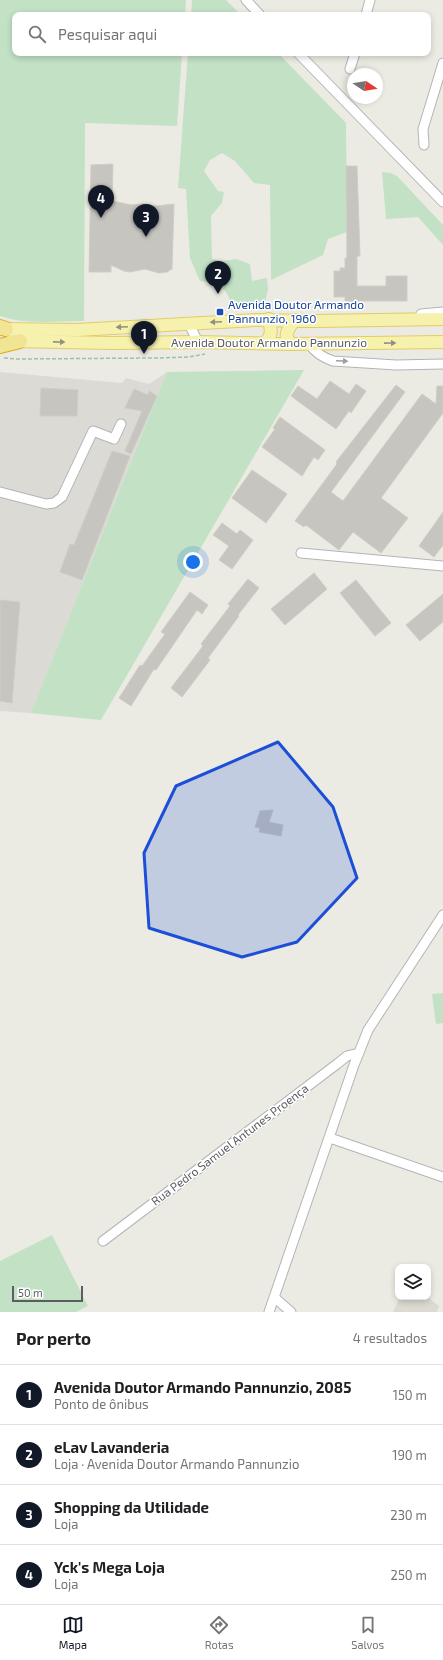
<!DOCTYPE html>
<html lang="pt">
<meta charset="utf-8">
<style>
:root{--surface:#fff;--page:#f6f6f6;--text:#202124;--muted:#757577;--line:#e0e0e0;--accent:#111827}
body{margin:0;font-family:"Exo 2",sans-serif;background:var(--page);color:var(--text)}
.controls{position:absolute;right:12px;bottom:12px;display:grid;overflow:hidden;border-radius:8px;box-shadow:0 2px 6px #0003}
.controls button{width:36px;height:36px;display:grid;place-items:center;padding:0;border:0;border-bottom:1px solid var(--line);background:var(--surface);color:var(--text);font:20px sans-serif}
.compass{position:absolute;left:347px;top:68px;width:36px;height:36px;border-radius:50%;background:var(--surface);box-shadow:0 2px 6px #0003;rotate:102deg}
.scale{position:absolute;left:12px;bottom:10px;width:71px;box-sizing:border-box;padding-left:4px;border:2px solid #5b5d62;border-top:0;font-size:11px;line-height:14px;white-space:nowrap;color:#5b5d62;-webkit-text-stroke:3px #fff;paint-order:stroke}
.you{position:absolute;left:193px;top:562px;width:14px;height:14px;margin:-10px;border:3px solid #fff;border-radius:50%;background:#1a73e8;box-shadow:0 0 0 6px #1a73e833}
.badge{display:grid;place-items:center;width:26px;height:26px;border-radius:50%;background:var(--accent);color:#fff;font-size:13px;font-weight:700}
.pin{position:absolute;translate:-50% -33px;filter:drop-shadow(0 1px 2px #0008)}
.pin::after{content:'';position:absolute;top:21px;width:14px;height:12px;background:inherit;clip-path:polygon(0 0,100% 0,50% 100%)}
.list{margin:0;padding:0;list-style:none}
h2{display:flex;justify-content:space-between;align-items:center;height:52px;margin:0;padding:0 16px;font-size:17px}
h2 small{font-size:13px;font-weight:400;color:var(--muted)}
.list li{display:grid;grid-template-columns:26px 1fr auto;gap:12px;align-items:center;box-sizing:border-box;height:60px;padding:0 16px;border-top:1px solid var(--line)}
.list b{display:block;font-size:15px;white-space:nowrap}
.list p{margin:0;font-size:13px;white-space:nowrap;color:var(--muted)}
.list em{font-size:13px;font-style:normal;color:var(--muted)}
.icon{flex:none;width:22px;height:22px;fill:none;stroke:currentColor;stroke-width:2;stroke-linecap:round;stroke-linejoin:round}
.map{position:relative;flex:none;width:443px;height:1312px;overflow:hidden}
.search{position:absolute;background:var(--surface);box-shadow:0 2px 6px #0003;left:12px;right:12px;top:12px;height:44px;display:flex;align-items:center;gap:10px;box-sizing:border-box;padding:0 14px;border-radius:8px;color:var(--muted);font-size:15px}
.sheet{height:292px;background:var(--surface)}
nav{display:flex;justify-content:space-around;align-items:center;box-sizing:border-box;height:56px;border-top:1px solid var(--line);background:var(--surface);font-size:11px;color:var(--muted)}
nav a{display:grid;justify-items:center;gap:2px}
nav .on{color:var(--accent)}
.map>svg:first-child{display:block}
</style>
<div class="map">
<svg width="443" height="1312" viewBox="0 0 443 1312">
<rect width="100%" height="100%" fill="#ecebe3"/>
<path fill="#dbdad5" d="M0 372 122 383 126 378 149 384 167 372 31 713 0 711Z"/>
<path fill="#dcdad1" d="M400 1297H427L439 1306 437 1312H393Z"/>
<path fill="#c2e1c5" d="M0 0H186L185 15H15V53H182L177 126 85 123 84 321C56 321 26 325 0 316Z
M192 0H226L241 15H191Z
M188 53H278L346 123 347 232 328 239 323 255 271 280 270 185 254 183 235 161 222 153 210 160 204 171 218 191 224 192 222 203 211 216 212 259 223 261 236 259 250 264 252 281 267 278 268 289 265 303 252 309 232 305C226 286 218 284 200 281L190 258 186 189 178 188Z
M382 172 391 173 397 176 443 225V245L418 217 386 219Z
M304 370 101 720 31 713 167 372Z
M443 993V1023L436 1024 432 994Z
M52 1235 88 1306 76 1312H0V1261Z"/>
<path fill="#c7c5c0" stroke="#d0cdc2" d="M113 164 112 201 131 205 143 204 157 206 174 204 172 269 167 272 159 273 145 269 130 272 124 271 111 265V272H89L91 165Z
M346 166H357L360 256H357V286H386V276H407V301H345V297H334V271H340V268H345V258H347Z
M330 381 349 394 356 384 366 391 351 413 349 411 336 429 291 396 298 386 317 399Z
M396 385 405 392 331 492 343 501 422 394 436 404 437 386H443V413L381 498 408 518 381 553 353 532 339 550 306 525 304 527 295 521 337 464 336 462Z
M41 388 78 390 77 416H40Z
M134 389 148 395 149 391 157 396 131 454 125 451 142 411 125 408Z
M280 417 325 450 318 460 314 457 302 476 262 447 275 429 273 428Z
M112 451 130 456 82 580 60 572 70 544 74 545Z
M252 470 287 494 266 523 232 498Z
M443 512V545L434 557 419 546Z
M222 523 237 534 240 530 253 540 232 569 219 560 229 546 213 535Z
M314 573 327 589 285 625 271 609Z
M248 579 259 588 238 615 239 616 208 658 210 660 182 697 171 688 203 646 201 644 230 606 228 604Z
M356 580 391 623 375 636 340 593Z
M190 592 208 605 202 614 197 610 156 670 154 669 131 706 119 698 140 665 142 666 165 634 161 632Z
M443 594V622L420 641 406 625Z
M0 600 20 602 12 703 0 701Z
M273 810 269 822 283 825 281 836 259 832 260 828 255 827 260 811Z"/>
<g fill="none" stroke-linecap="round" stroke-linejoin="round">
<g stroke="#b3b4b9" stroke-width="11">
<path id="minor" d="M246 0 260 15
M366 15 370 0
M298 53 443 202
M350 69 355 53
M424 145 423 129 443 63
M421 314 443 312
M189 324 198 342
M309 344C316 353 322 357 333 361L396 365 443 364
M0 492 46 504 54 503 62 497 93 431 114 439 121 424
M301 553 443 566
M330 1138 443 1177
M103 1241 337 1064 347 1056 359 1053
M274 1297 291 1312
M269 1312 354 1065 368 1030 443 915"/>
</g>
<g stroke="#e2cc66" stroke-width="14">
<path id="major" d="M0 329 77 330 256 320 315 321 443 319
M11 341 113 343 198 342 291 344 443 342
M265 343C273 335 271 330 269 319
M291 344C282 336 289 328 294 320"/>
</g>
<g stroke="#d7b018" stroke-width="16">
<path id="highway" d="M0 327 6 329
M0 346 20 341"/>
</g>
<path stroke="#9cc1aa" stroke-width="1.5" stroke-dasharray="4 2" stroke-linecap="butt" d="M4 358 16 359 156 358 189 357 205 354"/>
<use href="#minor" stroke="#fff" stroke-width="9"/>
<use href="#major" stroke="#f6f2ae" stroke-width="12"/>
<use href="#highway" stroke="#f1e495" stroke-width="14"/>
</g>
<defs><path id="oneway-solid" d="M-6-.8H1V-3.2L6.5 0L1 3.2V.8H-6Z"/></defs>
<g fill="#91917d">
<use href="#oneway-solid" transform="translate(216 322) rotate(177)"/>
<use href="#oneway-solid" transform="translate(122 327) rotate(177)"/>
<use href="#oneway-solid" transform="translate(59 342) rotate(1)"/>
<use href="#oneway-solid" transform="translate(390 343) rotate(-1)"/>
</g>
<use fill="#9d9ea1" href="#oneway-solid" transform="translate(342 361) rotate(3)"/>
<path fill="#1d4ed8" fill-opacity="0.2" stroke="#1d4ed8" stroke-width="3" stroke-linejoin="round" d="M278 742 333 807 357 878 297 942 242 957 149 928 144 853 176 786Z"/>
<rect fill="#1a4fb4" stroke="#fff" stroke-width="1.5" x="216" y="308" width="8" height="8" rx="2"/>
<g text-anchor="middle" stroke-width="3" stroke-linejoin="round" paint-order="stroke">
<g font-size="12" fill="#164399" stroke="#fff" text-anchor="start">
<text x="228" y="309">Avenida Doutor Armando<tspan x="228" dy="14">Pannunzio, 1960</tspan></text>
</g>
<g font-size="12" fill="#5b5d62" stroke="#fff">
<text x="269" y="347">Avenida Doutor Armando Pannunzio</text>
<text transform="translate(230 1145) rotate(-37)" y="4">Rua Pedro Samuel Antunes Proença</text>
</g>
</g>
</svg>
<div class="controls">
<button><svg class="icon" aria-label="layers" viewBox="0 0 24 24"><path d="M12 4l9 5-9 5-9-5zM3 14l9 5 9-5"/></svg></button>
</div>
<svg class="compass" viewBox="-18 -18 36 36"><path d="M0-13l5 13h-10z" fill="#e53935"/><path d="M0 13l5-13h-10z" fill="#757577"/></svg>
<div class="scale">50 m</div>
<div class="you"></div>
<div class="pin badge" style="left:144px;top:354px">1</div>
<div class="pin badge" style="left:218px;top:294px">2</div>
<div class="pin badge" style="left:146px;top:237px">3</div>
<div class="pin badge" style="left:101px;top:218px">4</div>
<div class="search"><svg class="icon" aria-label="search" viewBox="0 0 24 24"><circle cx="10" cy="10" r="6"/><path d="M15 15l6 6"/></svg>Pesquisar aqui</div>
</div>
<section class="sheet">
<h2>Por perto<small>4 resultados</small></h2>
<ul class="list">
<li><span class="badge">1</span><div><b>Avenida Doutor Armando Pannunzio, 2085</b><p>Ponto de ônibus</p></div><em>150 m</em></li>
<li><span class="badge">2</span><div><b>eLav Lavanderia</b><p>Loja · Avenida Doutor Armando Pannunzio</p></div><em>190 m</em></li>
<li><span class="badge">3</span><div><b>Shopping da Utilidade</b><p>Loja</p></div><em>230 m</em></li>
<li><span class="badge">4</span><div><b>Yck's Mega Loja</b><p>Loja</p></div><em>250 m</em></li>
</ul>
</section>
<nav>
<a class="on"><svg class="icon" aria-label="map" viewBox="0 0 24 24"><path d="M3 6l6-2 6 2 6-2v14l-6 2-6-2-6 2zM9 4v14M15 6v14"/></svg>Mapa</a>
<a><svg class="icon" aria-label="directions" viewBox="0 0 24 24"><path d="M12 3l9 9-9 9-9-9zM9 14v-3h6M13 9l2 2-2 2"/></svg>Rotas</a>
<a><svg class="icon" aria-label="saved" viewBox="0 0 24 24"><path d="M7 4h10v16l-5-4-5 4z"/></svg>Salvos</a>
</nav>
